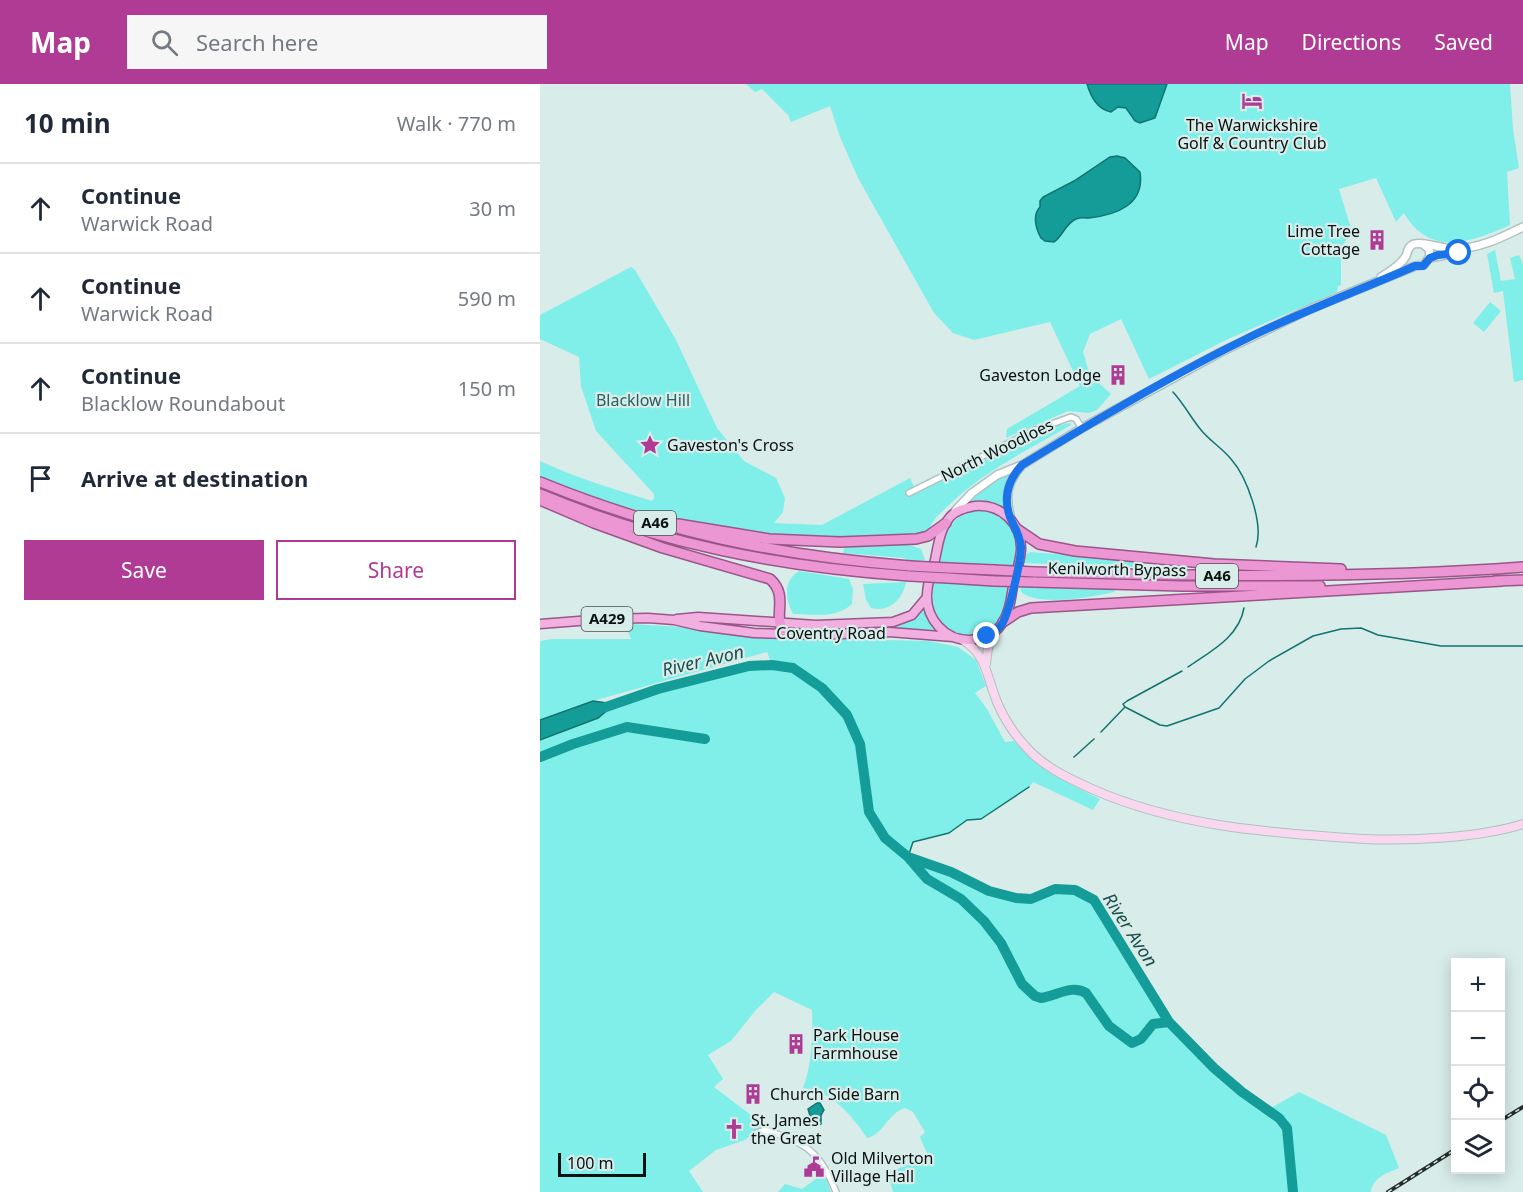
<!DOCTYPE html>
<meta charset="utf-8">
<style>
:root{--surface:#fff;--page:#f6f6f7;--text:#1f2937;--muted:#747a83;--line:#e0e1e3;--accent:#af3b94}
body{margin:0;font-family:"Noto Sans",sans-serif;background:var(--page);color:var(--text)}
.controls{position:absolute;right:18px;bottom:18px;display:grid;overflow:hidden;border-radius:0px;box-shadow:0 3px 15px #0003}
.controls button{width:54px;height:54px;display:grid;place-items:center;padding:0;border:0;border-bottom:2px solid var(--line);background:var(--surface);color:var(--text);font:30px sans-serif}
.scale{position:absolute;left:18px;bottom:15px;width:88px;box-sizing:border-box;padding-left:6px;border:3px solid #0a1110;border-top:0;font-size:16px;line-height:21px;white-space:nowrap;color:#0a1110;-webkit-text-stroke:4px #d8ecea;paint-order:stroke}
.stop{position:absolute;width:18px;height:18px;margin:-14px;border:4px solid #1a73e8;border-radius:50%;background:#fff}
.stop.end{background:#1a73e8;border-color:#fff;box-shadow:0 2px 6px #0008}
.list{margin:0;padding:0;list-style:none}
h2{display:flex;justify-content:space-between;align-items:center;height:78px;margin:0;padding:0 24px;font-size:26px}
h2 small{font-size:20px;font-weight:400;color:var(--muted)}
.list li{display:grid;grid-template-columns:39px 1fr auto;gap:18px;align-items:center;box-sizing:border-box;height:90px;padding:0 24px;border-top:2px solid var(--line)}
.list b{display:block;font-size:22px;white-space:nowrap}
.list p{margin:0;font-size:20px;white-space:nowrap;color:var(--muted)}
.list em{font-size:20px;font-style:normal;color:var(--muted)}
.actions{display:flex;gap:12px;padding:18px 24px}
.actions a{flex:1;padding:14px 0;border:2px solid var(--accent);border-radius:0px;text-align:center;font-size:21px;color:var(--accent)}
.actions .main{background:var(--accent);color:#fff}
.icon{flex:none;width:33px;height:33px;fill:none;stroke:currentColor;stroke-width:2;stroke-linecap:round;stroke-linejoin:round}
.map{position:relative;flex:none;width:983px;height:1108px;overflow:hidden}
header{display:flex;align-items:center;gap:36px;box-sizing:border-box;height:84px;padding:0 30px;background:var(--accent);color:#fff}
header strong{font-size:28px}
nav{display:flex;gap:33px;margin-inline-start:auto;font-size:21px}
.search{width:420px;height:54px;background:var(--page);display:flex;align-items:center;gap:15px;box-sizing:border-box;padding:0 21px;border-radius:0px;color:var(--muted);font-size:22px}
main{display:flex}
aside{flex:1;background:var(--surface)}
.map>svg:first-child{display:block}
</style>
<header>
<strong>Map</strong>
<div class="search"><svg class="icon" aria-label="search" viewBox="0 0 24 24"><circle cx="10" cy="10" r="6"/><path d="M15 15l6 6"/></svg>Search here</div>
<nav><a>Map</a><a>Directions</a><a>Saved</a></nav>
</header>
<main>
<aside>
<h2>10 min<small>Walk · 770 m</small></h2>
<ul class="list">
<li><svg class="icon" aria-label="ahead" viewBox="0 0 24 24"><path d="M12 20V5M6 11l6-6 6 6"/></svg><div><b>Continue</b><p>Warwick Road</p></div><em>30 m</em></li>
<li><svg class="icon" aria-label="ahead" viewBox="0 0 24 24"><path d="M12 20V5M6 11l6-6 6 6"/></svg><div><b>Continue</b><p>Warwick Road</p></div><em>590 m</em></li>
<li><svg class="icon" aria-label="ahead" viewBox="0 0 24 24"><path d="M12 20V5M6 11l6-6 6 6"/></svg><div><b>Continue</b><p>Blacklow Roundabout</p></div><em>150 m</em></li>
<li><svg class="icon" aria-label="arrive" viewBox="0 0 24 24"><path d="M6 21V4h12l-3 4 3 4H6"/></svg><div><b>Arrive at destination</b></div></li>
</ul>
<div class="actions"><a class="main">Save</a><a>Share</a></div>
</aside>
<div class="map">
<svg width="983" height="1108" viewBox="0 0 983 1108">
<rect width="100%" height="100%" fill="#d8ecea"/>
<path fill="#80eee9" d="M206 0H970L973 45 979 84 967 88 970 141C932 158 890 174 864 129L856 138 836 94 799 105 812 148 801 163V201L798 202 797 208 686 256 609 295 581 235 550 250 543 268 550 291 571 310 557 326 549 329 528 327 466 354 467 345 540 302 510 238 434 256 413 249 394 229 318 94 300 53 290 22 251 38 248 31 222 5 215 8Z
M955 166 961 197 975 195 970 174 979 171 983 180V296L974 298 963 207 954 209 947 170Z
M91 183 95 186 136 256 177 344 204 377 236 394 245 414 243 428 234 439 282 441 370 394 377 409 515 342 531 339V341C488 366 445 386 409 421 401 429 393 434 389 446 357 456 322 454 289 453 270 452 249 453 230 451 151 443 72 423 0 392V377C36 394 74 405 112 417L114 414V410L56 347 41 302 39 273 0 255V231Z
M950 218 961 227 944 248 933 239Z
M474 386 464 406 465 425 449 418 428 419 446 404Z
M438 426C463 427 481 447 478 472 477 481 474 490 472 499 466 526 458 558 422 552 381 544 393 503 399 476 402 464 403 451 411 441 418 432 427 428 438 426Z
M305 461H370L381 465 385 476 370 478 364 474 303 469Z
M490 468 566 474 597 478 596 483 482 479 484 472Z
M259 487 309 495 313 505 312 520C296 535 273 530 253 530 245 514 243 497 259 487Z
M366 498C363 514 350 529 331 524L326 516 323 500Z
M480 502 575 504 574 508C552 513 499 523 481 508Z
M384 522 400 549 342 544 294 546 251 544 344 541Z
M91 540 141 543 215 553 389 557 418 563 436 576 446 602 435 609 447 625 465 658 474 657C498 684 527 699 560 715L553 726 493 698 489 703 441 735 427 736 409 749 373 758 368 773 411 788 449 807 476 814 491 815 515 805 535 806 554 816 629 938 674 984 702 1008 728 1026 759 1008 846 1051 859 1084C847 1089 832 1094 831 1108H353L348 1089 388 1072 380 1053 385 1048 373 1028 365 1024C348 1029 343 1051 327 1054 312 1031 291 1007 263 1004 272 981 273 951 272 926L234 908 215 927 191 957 168 971 183 995 174 1003 224 1041 205 1056 176 1066 149 1087 163 1108H0V656L58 634 75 620 118 605 209 582 232 580 227 568 53 617 0 636V557L12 555H91L87 545Z
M284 1089 291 1108H238L245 1100 262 1105Z"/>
<path fill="#149d98" stroke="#11736f" stroke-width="1.5" d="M547 0H627L615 34 600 39 595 37 586 24 578 23 571 28C557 25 551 13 547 0Z
M577 72 585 74 600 88C605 121 576 131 549 134 545 134 541 133 536 135 525 140 523 152 514 158L505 157 501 154C496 145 492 131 500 123V117L503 113 534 97 570 73Z
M53 617 75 620 58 634 0 656V636Z
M277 1019H280L284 1026 281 1031V1040L276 1042 272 1038 268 1025Z"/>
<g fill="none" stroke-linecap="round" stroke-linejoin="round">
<path stroke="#11736f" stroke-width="1.5" d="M633 308C644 320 651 334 661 346 670 357 682 364 691 375 707 393 724 440 716 463
M648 583C671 567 699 553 704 524
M585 623 620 641 627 642 679 624 705 595 729 577 773 552 801 545 821 544 838 551 901 562H983
M561 648 585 623 583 620 587 617 642 587
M534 673 554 655
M368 773 373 758 409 749 427 736 441 735 489 703"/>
<path stroke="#149d98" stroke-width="10" d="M63 624 118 605 209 582 232 581 253 584 282 604 307 631 320 660 329 728 345 754 368 773 387 795 421 815 444 837 461 859 482 900 495 912 501 914C516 912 532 900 546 909L569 942 592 959 601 955 613 940 629 938
M0 673 33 660 87 643 165 655
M368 773 411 788 449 807 476 814 491 815 515 805 535 806 554 816 629 938 674 984 702 1008 739 1034 747 1044 753 1108"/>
<g stroke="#afc2c0" stroke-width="8">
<path id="minor" d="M369 409 495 346 531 333 536 335 542 344
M229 1047 223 1057 216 1058 214 1056 216 1049 225 1046C266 1059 280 1067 296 1108"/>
</g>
<g stroke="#afc2c0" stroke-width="10">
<path id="tertiary" d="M890 174 925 167
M841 193C849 188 861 181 866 172 868 168 867 164 872 161 879 156 903 165 913 165 938 165 961 154 983 143
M415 427 432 409 457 391 482 381 542 344 681 268 770 225 875 182 884 181 890 172 889 165 884 161
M471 435C465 413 466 399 482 381"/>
</g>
<g stroke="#afc2c0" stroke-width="10">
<path id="secondary" d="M423 556C447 571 447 594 457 618 464 635 474 650 487 664 504 683 528 694 552 705 638 743 731 749 824 755 870 757 939 754 983 740
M446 580 448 564 453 549"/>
</g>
<g stroke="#9a5688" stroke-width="11">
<path id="primary" d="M435 422C461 420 482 439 481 466 480 478 476 490 473 502 471 515 469 530 461 541 454 551 441 555 429 556 405 556 386 535 387 511 387 499 392 487 395 476 398 461 400 445 410 433 416 426 426 424 435 422Z
M137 535 158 533 276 541 353 538 372 531 387 513
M0 540 64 535 108 534 134 536 160 542 214 549 280 551 349 548 413 553"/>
</g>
<g stroke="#9a5688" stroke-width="12">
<path id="trunk" d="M0 398C122 448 239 472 370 482
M0 410C120 460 240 483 370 492
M0 416 54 439 123 464 230 495C250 513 231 532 245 550
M138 440 229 455 300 458 376 455 388 452 406 439
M477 445 499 460 535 467 674 480 801 485
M408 484 454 486
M494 488C657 492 820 495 983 483
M408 494 454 497
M955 497 983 496
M494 498 642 502H780
M463 538 478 528 491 524 962 497"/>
</g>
<use href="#minor" stroke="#fff" stroke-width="5"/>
<use href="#tertiary" stroke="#fff" stroke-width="7"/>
<use href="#secondary" stroke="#f8d7ef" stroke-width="8"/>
<use href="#primary" stroke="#f1b0df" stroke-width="8"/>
<use href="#trunk" stroke="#ec96d4" stroke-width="9"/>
<g stroke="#242d2c" stroke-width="4">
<path id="rail" d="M960 1037 983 1023
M848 1108 916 1065"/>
</g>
<use href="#rail" stroke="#d8ecea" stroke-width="1.5" stroke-dasharray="4.5" stroke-linecap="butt"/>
<g stroke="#9a5688" stroke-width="12" stroke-linecap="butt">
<path id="trunk-bridge" d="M370 482 408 484
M454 486 494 488
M370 492 408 494
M454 497 494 498"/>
</g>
<use href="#trunk-bridge" stroke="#ec96d4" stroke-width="9"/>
</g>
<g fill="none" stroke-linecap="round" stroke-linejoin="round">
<path stroke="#1a73e8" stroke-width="8" d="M447 552C453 549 458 546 462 540 469 529 481 477 481 463 480 451 474 443 470 433 463 413 468 396 482 381 554 337 628 293 704 256 760 228 818 207 875 182H883L890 174 898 171 919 169"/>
</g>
<defs>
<g id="hotel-bare" transform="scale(1.62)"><path d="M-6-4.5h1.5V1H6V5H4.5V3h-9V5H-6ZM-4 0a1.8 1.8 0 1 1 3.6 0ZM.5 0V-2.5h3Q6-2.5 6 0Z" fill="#af3b94" stroke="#d8ecea" stroke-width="2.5" paint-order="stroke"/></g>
<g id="building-bare" transform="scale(1.62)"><path d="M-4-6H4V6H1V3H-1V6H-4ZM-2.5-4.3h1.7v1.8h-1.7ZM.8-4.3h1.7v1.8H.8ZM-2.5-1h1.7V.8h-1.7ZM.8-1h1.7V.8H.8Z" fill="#af3b94" stroke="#d8ecea" stroke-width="2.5" paint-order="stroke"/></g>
<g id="sight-bare" transform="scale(1.62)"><path d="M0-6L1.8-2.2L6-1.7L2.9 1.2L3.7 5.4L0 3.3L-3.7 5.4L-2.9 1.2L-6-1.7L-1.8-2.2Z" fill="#af3b94" stroke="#d8ecea" stroke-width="2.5" paint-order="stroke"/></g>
<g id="church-bare" transform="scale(1.62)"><path d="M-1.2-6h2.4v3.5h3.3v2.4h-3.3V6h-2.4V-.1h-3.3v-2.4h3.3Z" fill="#af3b94" stroke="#d8ecea" stroke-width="2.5" paint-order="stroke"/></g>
<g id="civic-bare" transform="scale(1.62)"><path d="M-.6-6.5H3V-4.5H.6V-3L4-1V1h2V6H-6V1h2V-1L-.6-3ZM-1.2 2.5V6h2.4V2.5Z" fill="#af3b94" stroke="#d8ecea" stroke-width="2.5" paint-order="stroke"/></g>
</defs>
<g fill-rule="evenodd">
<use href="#hotel-bare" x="712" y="17"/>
<use href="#building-bare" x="837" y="156"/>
<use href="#building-bare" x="578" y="291"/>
<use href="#sight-bare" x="110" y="361"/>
<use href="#building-bare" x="256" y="960"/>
<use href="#building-bare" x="213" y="1010"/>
<use href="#church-bare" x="194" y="1045"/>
<use href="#civic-bare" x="274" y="1083"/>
</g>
<g text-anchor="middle" stroke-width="4.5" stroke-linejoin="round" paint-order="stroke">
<g fill="#d8ecea" stroke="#485351" stroke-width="1.5">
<rect x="94" y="427" width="42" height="24" rx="4.5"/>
<rect x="656" y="480" width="42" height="24" rx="4.5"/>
<rect x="41.5" y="523" width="51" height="24" rx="4.5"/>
</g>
<g font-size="15" font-weight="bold" fill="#0a1110">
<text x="115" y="444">A46</text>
<text x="677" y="497">A46</text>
<text x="67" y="540">A429</text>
</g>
<g font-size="16" fill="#0a1110" stroke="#d8ecea" text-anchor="start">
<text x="712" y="47" text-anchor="middle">The Warwickshire<tspan x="712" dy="18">Golf &amp; Country Club</tspan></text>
<text x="820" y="153" text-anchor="end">Lime Tree<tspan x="820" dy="18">Cottage</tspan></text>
<text x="561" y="297" text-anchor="end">Gaveston Lodge</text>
<text x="127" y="367">Gaveston's Cross</text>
<text x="273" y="957">Park House<tspan x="273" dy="18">Farmhouse</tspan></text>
<text x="230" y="1016">Church Side Barn</text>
<text x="211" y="1042">St. James<tspan x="211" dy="18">the Great</tspan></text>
<text x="291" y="1080">Old Milverton<tspan x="291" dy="18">Village Hall</tspan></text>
</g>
<g font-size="16" fill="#2c5e5c" stroke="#d8ecea">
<text x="103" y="322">Blacklow Hill</text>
</g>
<g font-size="16" fill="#0a1110" stroke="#d8ecea">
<text transform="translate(457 366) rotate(-26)" y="6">North Woodloes</text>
<text transform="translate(577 485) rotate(1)" y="6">Kenilworth Bypass</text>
<text x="291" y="555">Coventry Road</text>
</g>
<g font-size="18" font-style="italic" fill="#1c4f4c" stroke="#d8ecea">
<text transform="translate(163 577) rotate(-13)" y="6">River Avon</text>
<text transform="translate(590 846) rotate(57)" y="6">River Avon</text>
</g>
</g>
</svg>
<div class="controls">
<button>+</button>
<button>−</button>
<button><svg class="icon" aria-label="locate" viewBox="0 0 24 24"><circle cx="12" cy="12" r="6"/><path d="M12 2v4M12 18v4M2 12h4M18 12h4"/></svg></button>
<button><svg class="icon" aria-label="layers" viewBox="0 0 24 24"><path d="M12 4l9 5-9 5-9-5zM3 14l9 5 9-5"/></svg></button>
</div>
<div class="scale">100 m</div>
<div class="stop" style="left:919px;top:169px"></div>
<div class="stop end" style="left:447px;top:552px"></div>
</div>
</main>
